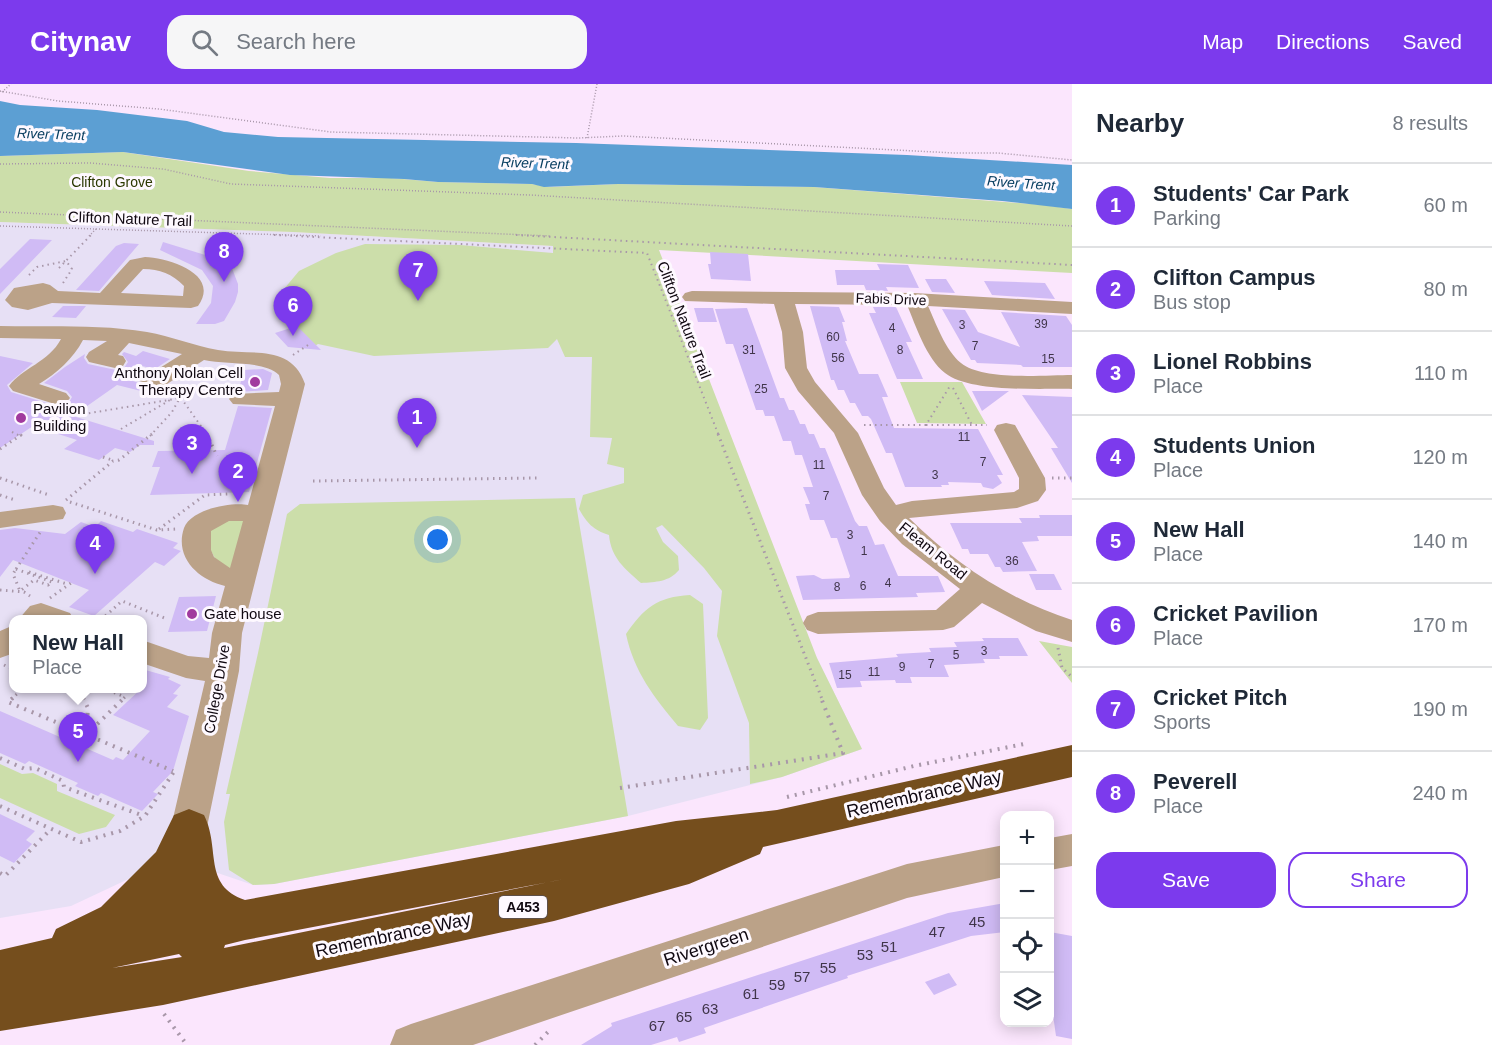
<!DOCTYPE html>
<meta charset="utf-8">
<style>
:root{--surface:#fff;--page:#f6f6f7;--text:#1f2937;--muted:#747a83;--line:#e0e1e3;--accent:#7c3aed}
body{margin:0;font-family:Helvetica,sans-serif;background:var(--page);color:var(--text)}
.controls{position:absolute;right:18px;bottom:18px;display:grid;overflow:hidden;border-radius:12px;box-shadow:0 3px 15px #0003}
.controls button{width:54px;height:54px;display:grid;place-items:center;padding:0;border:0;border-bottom:2px solid var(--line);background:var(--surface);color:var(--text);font:30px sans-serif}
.you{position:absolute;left:438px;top:456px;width:21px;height:21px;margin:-15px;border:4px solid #fff;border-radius:50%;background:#1a73e8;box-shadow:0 0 0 9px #1a73e833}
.badge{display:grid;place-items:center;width:39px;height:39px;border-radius:50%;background:var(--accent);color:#fff;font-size:20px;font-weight:700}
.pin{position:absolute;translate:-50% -50px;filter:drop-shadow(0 2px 3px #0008)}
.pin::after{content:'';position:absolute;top:32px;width:21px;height:18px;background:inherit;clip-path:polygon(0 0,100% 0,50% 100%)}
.popup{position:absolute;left:9px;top:531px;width:138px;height:78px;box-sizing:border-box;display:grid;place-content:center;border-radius:12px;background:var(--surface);filter:drop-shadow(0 2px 4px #0005);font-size:20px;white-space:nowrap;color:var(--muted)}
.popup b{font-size:22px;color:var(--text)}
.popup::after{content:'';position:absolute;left:50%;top:100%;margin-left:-12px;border:12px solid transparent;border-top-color:var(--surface)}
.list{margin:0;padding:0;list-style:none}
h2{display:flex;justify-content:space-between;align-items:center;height:78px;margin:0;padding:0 24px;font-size:26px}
h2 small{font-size:20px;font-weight:400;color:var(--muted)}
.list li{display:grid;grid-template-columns:39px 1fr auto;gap:18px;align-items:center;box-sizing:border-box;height:84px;padding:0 24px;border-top:2px solid var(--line)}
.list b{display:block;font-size:22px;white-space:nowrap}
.list p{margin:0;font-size:20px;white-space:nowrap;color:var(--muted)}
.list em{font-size:20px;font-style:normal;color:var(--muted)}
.actions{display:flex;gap:12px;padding:18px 24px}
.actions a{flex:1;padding:14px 0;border:2px solid var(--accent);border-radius:18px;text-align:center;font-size:21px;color:var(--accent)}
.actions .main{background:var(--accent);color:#fff}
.icon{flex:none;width:33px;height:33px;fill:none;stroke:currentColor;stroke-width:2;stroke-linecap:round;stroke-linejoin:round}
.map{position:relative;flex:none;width:1072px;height:961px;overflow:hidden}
header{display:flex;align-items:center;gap:36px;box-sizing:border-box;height:84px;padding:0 30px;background:var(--accent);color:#fff}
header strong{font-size:28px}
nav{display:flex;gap:33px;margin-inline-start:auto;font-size:21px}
.search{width:420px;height:54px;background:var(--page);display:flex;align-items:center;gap:15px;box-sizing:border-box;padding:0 21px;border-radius:18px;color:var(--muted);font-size:22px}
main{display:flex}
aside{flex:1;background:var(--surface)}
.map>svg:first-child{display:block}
</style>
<header>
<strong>Citynav</strong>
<div class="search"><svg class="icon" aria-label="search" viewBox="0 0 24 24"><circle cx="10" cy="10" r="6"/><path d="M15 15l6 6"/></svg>Search here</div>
<nav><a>Map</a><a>Directions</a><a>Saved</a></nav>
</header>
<main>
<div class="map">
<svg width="1072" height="961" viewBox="0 0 1072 961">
<rect width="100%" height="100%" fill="#fbe6fd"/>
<path fill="#e7e0f5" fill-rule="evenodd" d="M0 138 293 148 553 162 817 574 862 665 782 693 628 732 274 800 253 801 200 783 137 791 71 822 0 834ZM14 536H142V604H14Z"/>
<path fill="#ccdeaa" d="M123 68 249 87 330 94H391L438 98 532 100 549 103 617 100 814 103 1044 121 1072 125V189L659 166 817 574 862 665 782 693 750 700 749 639 717 552 722 507 704 484 662 441 656 444 663 458 678 472 679 486C669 498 656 498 641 499 625 485 611 474 609 451 593 446 587 439 579 425L583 411 624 399V384L607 380 612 354 590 353 592 273H565L557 255 548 264 374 272 318 260 313 263 277 228 284 205 299 187 336 169 365 160 460 161 553 169V162L293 148 0 138V72Z
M900 298H962L986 340 917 339Z
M575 414 628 732 274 800 253 801 229 786 224 738 230 710H226L258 569 287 430 300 420Z
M227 433 243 437 244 446 233 484 221 485 206 458 207 449Z
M690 511 703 520 708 634 700 646 678 642C654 613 634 588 626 550 644 524 657 513 690 511Z
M1039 557 1072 563V599Z
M0 680 22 690 33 689 57 700V707L115 731 106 743 79 750 0 714Z"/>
<path fill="#5c9fd3" d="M0 17 20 21 97 26 187 37 224 48 278 53 576 59 907 71 1072 81V125L1002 117 814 103 618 100 544 103 532 100 438 98 404 95 290 91 123 68 0 72Z"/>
<path fill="#d0bbf5" d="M30 155 52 156 0 210V185Z
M163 158 215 174 227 171 238 200V208L235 218 224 237 215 240H196L211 219 213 202 202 186 160 166Z
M124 159 139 160 99 207 76 206 116 162Z
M710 168 748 170 751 197 711 195 708 180H711Z
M877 180 908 181 919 204 886 203 888 207 866 206 864 201H837L835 186H880Z
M925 195H946L955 209 932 208Z
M984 197 1045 199 1055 215 992 211Z
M63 222H86L76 234 52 233Z
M810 222 839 223 845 238H842L847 257H845L859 290H878L888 313H882L894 344 978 345 1003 391H997L1002 399 993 405 983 403 981 399 948 398 949 401H941L942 403H905L892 369H886L871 335 868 332H862L855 319H850L844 306H838L834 296H831Z
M873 223H896L912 258H906L923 295H897L869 229H876Z
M694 224H713L717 238H698Z
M747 224 780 314H784L789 326H794L800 340H805L809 350H814L820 364H825L855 437 859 442H867L875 461 884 460 898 492H938L945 508 916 509 918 513 803 516 796 492 814 491 822 495 849 494 850 492 837 454H831L824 436H810L805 420H810L803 403H813L802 371H795L791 357H783L774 332H765L763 326H756L733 260H726L715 225Z
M942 225 965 226 978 248 1020 263 1001 228 1066 232 1072 241V283H1023L1021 281 977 279 975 276H971Z
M297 242 321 266 288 263 275 249Z
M143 267 170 275 155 285 142 282 133 285 130 290 133 297 148 302 141 307 117 301 73 332 154 357V361H140L130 368 115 364 99 376 64 365 77 356 33 342 0 364V272L33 279 7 301 11 308 59 323 68 320 72 313 67 307 44 299 65 283 85 270 84 274 88 280 116 286 124 284 128 278 122 270 124 268 136 272Z
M263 285 272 289 268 306 238 308 244 286Z
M972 307H1009L982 327Z
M1022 311 1072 313V399L1051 364H1058Z
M238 322 272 324 249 408 150 411 160 383H152L158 367 225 366Z
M1039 431H1072V452H1037L1039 457 1022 458 1037 487 1003 488 1000 483H995L988 470H970L968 465H962L950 439H1022L1019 434H1040Z
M101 437 133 448 137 445 178 459 173 464 181 467 164 482 155 478 94 532 69 523 89 506 13 476 0 493V446L15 444 65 450 81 438 95 443Z
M1029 490H1054L1062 506H1036Z
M216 512 207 547 168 548 179 513Z
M982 554H1018L1028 572H999L1000 575H983L985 579 944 581 949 593H910L912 599H896L895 596 860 597 862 603 837 604 829 579 898 573 896 570 931 568 929 564 957 563 954 558 984 557Z
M142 585 170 593 168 595 181 601 173 610 178 611 167 623 189 632 173 687 153 708 158 710 142 727 101 709 98 712 75 702 78 699 29 677 25 680 0 669V627L113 676 116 673 123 676 150 647 113 631 142 604Z
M0 730 35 747 26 756 32 760 14 779 0 772Z
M1005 819V848L971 852 847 892 848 894 704 944 706 949 679 958 677 953 651 961H581L612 942 611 939 948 829Z
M1050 848 1072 852V955L1056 952 1052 924 1050 923Z
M949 889 957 901 934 911 925 898Z"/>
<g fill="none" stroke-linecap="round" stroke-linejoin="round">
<path stroke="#a897a9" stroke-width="1.5" stroke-dasharray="1 2" stroke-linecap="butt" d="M0 7 58 17 159 25 331 48 578 54 623 52 954 69H998L1072 76
M2 8 11 0
M587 54 597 0
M0 80 91 79 163 85 231 100 530 111 1072 142
M0 128 550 152
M0 142 321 152
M89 152 97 144"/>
<path stroke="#a897a9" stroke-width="2" stroke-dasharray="1.5 4" stroke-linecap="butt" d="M274 151 647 169 719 352
M516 151 1072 181
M59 184 91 151
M29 191 37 183 66 177 72 185 63 199
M293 271 308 261
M953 304 972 341
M78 331 181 314 208 352
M864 341H926L950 302
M926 341H987
M121 345 170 316
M12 348 20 352
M150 352 172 328 183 308"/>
<path stroke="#a897a9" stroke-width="3" stroke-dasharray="1.5 4.5" stroke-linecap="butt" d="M207 350 217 372
M718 350 822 615
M0 365 21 351 19 350
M103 373 112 376
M0 394 49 411
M1052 394H1072
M313 397 537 394
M0 411 15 416
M66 416 113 377 119 376 152 350
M70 418 157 446 176 445
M159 445 205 411 228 410
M16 485 52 498 48 501 34 496 20 507 13 490Z
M16 485 41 447
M29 488 67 500
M0 506 24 508 30 512
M50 514 71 499
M101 536 122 517 167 535
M1058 564 1062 584 1072 593
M4 581 14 586
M78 604 84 615
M103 604 125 613 123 615
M11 615 24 604"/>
<path stroke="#a897a9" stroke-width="4" stroke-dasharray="2 6" stroke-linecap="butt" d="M13 614 8 618 173 687
M83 614 88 624 86 649
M86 651 124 614
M0 674 25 685 35 684 63 697 64 703 144 732
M620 704 843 669 821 614
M787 713 914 682 1029 659
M0 722 81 758 120 747 145 732 175 686
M0 789 5 792 51 745
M164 930 187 961
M535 961 551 945"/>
<path fill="#bba288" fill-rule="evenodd" d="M145 173C169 174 221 190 198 222L191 224 52 219 28 226 12 223 5 216 14 204 43 199 50 201 58 207 100 209 130 176ZM143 185C160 185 172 190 184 202L183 212 121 209Z
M692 207 914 209 1072 218V230L928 222C936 239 945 266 961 279 983 297 1044 291 1072 291V305C1040 304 970 309 945 289 926 274 916 242 907 221L795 220 803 248 807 284 815 298 858 349 884 404 896 421 912 417 1014 408 1019 405V394L994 346 997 341 1006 339 1015 341 1045 394 1046 406 1038 417 1017 424 909 434C954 479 1011 517 1072 536V558L1036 547 982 519 954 543 943 546 818 550 807 546 803 539 807 532 818 528 936 526 960 505 902 460 880 437 862 411 834 349 798 307 785 284 782 248 774 220 685 217 682 213 685 209Z
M0 242C49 243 99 240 147 248 171 252 194 262 218 266 251 272 291 259 305 300L242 549 239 587 207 743 202 754 189 758 176 754 171 743 205 597 186 594 142 579V556L188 572 209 574 212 549 225 502C199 496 174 474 184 444 191 425 231 418 248 421L275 322 233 320 229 315 233 310 279 308 281 300 279 291C264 276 225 281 204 276L167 300 159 302 135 296 132 291 135 286 143 284 155 287 182 270 129 259 118 271 123 272 126 277 123 282 115 284 89 278 86 273 89 268 107 257 83 256C73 275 57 289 39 300L66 309 70 314 66 319 58 321 13 307 9 302C22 284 49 278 61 255L0 254ZM229 437H243L230 484 214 473 211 466V447Z
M53 421 63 423 66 429 63 435 0 444V428Z
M41 519 70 529 74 536H18L30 522Z
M14 541V569L0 574V547Z
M1072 750V782L1050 786V754Z
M1004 761V793L907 814 473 961H390L396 946 411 940 907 780Z"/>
<path fill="#754e1d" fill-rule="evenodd" d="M1072 661V693L763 763 760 770 689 800 554 837 163 921 0 947V866L52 854 56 845 101 823 156 768 174 731 189 725 204 731C221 765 202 801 245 816L676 737 777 726ZM565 795 554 797 224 864 225 861 245 856ZM179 870 182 873 112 884Z"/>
</g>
<g fill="#a13a9e" stroke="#fef9ff" stroke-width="2">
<circle cx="255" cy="298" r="6"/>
<circle cx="21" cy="334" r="6"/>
<circle cx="192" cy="530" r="6"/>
</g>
<g text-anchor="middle" stroke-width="6" stroke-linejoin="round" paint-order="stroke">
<g font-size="12" fill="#40354a">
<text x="1041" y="244">39</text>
<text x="962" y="245">3</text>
<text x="892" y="248">4</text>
<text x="833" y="257">60</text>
<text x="975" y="266">7</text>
<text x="749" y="270">31</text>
<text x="900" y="270">8</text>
<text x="838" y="278">56</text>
<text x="1048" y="279">15</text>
<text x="761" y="309">25</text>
<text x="964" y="357">11</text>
<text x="983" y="382">7</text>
<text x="819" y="385">11</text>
<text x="935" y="395">3</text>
<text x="826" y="416">7</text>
<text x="850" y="455">3</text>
<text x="864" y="471">1</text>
<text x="1012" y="481">36</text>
<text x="888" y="503">4</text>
<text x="863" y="506">6</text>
<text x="837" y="507">8</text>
<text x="984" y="571">3</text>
<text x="956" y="575">5</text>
<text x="931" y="584">7</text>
<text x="902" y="587">9</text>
<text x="874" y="592">11</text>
<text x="845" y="595">15</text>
</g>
<g font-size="14" font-style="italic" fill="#093e61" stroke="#fef9ff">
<text transform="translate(51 50) rotate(2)" y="5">River Trent</text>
<text transform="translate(535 79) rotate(2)" y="5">River Trent</text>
<text transform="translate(1021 99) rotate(4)" y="5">River Trent</text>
</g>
<g font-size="14" fill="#2b3800" stroke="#fef9ff">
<text x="112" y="103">Clifton Grove</text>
</g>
<g font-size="14" fill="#100811" stroke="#fef9ff">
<text transform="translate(891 215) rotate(2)" y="5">Fabis Drive</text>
</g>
<rect fill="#fef9ff" stroke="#575058" stroke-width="1.5" x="499" y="812" width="48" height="22" rx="4.5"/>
<g font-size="14" font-weight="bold" fill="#100811">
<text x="523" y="828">A453</text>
</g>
<g font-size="15" fill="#100811" stroke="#fef9ff">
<text transform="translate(130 135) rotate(2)" y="5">Clifton Nature Trail</text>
<text transform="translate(684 236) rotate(69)" y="5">Clifton Nature Trail</text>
<text transform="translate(933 467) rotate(39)" y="5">Fleam Road</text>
<text transform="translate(217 605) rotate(-80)" y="5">College Drive</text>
</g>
<g font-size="15" fill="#100811" stroke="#fef9ff" text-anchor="start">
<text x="243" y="294" text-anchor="end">Anthony Nolan Cell<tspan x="243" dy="17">Therapy Centre</tspan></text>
<text x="33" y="330">Pavilion<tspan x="33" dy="17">Building</tspan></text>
<text x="204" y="535">Gate house</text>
</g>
<g font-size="15" fill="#40354a">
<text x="977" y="843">45</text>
<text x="937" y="853">47</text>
<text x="889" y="868">51</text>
<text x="865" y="876">53</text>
<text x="828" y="889">55</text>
<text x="802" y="898">57</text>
<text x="777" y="906">59</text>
<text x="751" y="915">61</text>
<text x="710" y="930">63</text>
<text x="684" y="938">65</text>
<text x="657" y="947">67</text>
</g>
<g font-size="18" fill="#100811" stroke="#fef9ff">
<text transform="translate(924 710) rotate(-13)" y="6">Remembrance Way</text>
<text transform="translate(393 851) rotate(-12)" y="6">Remembrance Way</text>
<text transform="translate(706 863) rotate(-18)" y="6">Rivergreen</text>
</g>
</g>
</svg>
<div class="controls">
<button>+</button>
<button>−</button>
<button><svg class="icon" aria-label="locate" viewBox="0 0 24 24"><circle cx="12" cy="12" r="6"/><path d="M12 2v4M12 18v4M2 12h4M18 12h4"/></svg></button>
<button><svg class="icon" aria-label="layers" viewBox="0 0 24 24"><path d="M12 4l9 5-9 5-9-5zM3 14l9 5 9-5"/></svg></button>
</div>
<div class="you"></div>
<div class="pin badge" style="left:417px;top:364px">1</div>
<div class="pin badge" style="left:238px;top:418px">2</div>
<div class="pin badge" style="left:192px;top:390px">3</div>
<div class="pin badge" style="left:95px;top:490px">4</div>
<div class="pin badge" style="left:78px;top:678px">5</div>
<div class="popup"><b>New Hall</b>Place</div>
<div class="pin badge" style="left:293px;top:252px">6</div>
<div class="pin badge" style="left:418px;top:217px">7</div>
<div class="pin badge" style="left:224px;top:198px">8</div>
</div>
<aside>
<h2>Nearby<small>8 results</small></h2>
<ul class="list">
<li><span class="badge">1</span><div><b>Students' Car Park</b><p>Parking</p></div><em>60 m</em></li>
<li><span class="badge">2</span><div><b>Clifton Campus</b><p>Bus stop</p></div><em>80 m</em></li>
<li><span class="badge">3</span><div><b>Lionel Robbins</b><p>Place</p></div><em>110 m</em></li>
<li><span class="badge">4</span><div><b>Students Union</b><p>Place</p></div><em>120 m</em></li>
<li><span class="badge">5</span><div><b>New Hall</b><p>Place</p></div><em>140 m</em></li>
<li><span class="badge">6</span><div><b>Cricket Pavilion</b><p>Place</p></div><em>170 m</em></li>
<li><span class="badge">7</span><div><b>Cricket Pitch</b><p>Sports</p></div><em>190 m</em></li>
<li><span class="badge">8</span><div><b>Peverell</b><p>Place</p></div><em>240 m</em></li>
</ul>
<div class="actions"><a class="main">Save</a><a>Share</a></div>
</aside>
</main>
